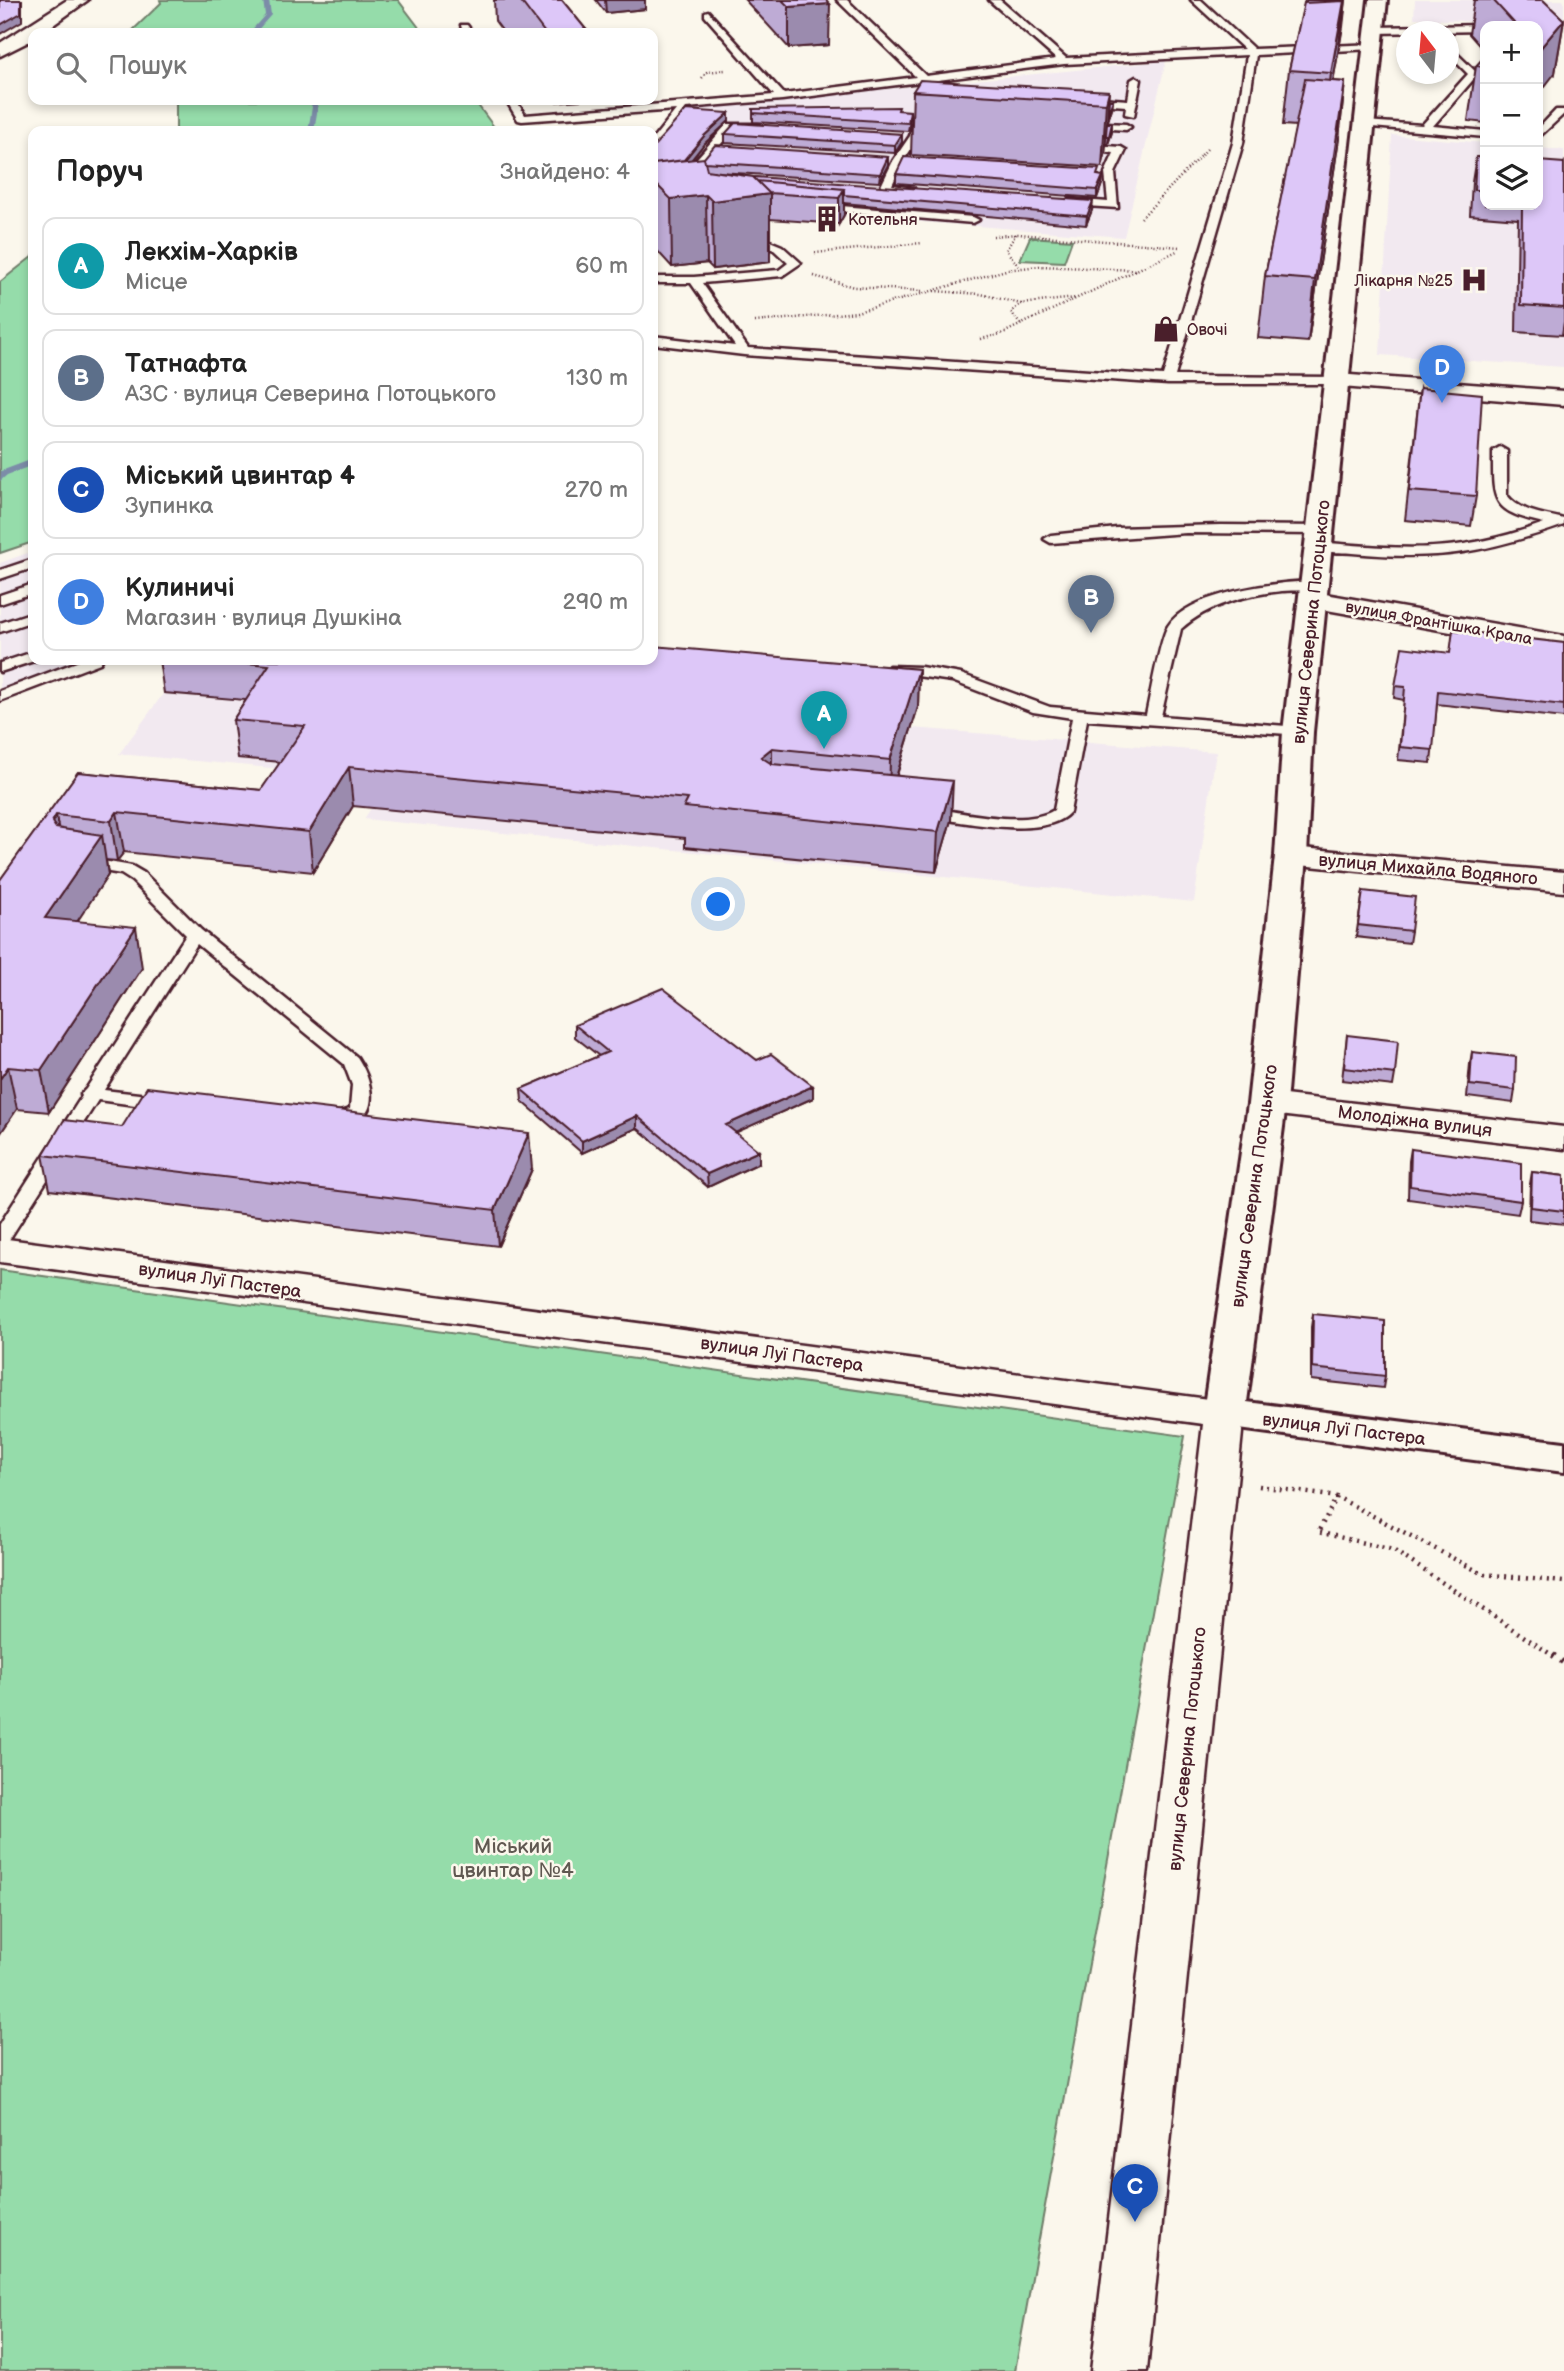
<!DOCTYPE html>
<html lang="uk">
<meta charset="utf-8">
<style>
:root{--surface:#fff;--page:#f6f6f6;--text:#222;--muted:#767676;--line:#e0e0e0;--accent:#4a1f2b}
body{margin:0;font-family:"Balsamiq Sans",sans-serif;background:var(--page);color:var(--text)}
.controls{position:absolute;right:21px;top:21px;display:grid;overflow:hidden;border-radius:14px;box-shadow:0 4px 10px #0003}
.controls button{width:63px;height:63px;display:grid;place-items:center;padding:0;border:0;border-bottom:2px solid var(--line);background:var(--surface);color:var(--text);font:35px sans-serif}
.compass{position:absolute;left:1396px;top:21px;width:63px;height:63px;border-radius:50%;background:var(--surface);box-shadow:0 4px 10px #0003;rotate:344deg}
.you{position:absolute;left:719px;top:905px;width:24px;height:24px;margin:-18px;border:5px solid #fff;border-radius:50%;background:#1a73e8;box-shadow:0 0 0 10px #1a73e833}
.badge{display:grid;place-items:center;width:46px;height:46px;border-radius:50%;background:var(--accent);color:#fff;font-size:23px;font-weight:700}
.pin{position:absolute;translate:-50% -58px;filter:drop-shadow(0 2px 4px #0008)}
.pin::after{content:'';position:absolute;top:37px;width:24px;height:21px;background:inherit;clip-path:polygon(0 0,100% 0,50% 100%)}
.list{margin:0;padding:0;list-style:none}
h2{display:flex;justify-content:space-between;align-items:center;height:91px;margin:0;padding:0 28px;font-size:30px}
h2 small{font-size:23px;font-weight:400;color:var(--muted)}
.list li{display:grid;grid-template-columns:46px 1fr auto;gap:21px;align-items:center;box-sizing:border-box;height:98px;margin:0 14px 14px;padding:0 14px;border:2px solid var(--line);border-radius:14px}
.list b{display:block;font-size:26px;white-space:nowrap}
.list p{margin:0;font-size:23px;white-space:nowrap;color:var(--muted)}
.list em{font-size:23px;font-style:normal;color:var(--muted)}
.icon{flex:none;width:38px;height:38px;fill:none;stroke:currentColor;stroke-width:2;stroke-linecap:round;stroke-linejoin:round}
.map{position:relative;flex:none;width:1564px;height:2371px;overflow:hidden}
.search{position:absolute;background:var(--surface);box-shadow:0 4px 10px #0003;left:28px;top:28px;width:630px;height:77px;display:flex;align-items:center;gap:18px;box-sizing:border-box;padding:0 24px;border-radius:14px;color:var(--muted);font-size:26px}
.panel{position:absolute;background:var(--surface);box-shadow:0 4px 10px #0003;left:28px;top:126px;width:630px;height:539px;border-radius:14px}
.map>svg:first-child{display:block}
</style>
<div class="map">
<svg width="1564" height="2371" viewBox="0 0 1564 2371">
<rect width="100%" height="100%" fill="#fbf7ec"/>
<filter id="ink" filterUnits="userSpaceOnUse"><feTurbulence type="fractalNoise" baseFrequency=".0143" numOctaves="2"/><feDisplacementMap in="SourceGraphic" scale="14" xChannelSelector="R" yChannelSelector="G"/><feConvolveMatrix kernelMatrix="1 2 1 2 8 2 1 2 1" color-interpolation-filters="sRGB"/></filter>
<g filter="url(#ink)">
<path fill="#f2e9f0" d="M1415 0H1564V27L1414 18Z
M1166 61 1124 237 653 202V149L684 109Z
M1392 135 1485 143V205H1538V148L1564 150V367L1380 355Z
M33 551V660H95L0 696V563Z
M188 660 912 728 1216 752 1194 902 364 819 372 807 304 771 119 754Z"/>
<path fill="#95dcaa" stroke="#707e6a" stroke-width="2" d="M160 0H398L423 33H130L161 3Z
M176 100H474L497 131H176Z
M1030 237 1072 240 1064 262 1020 260Z
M33 256V542L0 553V282Z
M0 1270 1185 1436 1015 2371H0Z"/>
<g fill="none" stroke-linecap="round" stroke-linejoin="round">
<path fill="#7b8ca8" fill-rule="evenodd" d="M263 0H269L271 15 255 33H249L265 15Z
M309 100H315L318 107 314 131H308L312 107Z
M33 459V465L7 475 0 481 1 471Z"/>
<g stroke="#4a1f2b" stroke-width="5">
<path id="lane" d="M837 0H847L926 76 1056 59 989 0H1000L1066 58 1244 49 1191 0H1201L1254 49 1376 44 1378 46 1373 49 1256 55 1243 143 1175 376 1337 377 1343 381 1341 384H1168L744 355 653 344V336L735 346 691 283H653V277H694L779 270 788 263 774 250 744 237 742 235 748 232 782 246 801 263 782 276 702 283 748 348 1163 376 1233 143 1247 55 1064 64 930 81 920 136 903 161 892 185 914 188 915 190C908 195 887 193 880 188L893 161 910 136 920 82 782 100 686 108 657 147 653 148V139L676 110 522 121 518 120 506 100H516L525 115 774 95 705 16V12L708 11 784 94 916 77Z
M461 25H467L473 33H463Z
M1485 25 1489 26H1485V31L1375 33 1370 30 1375 27Z
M1448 45 1478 74 1433 126 1485 131V137L1361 126V122L1365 121 1422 125 1468 74 1448 54Z
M1136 77 1141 80 1134 116 1125 114 1126 106 1086 103 1081 100 1086 97 1128 100 1131 80Z
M1556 110H1564V114L1538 138V129Z
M1087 122 1126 124 1131 127 1126 130 1083 127V123Z
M727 124H758L763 127 758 130 734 129 691 178H683V174Z
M1081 144 1121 147 1126 150 1115 173 1118 208 1069 205 1064 202 1069 199 1108 202 1105 173 1114 153 1077 149 1076 147Z
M817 204 973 217 979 220 973 223 813 209 812 207Z
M1500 447 1507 451V495C1520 512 1543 514 1564 519V525C1484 553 1438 561 1353 553 1341 552 1321 554 1312 546L1319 542C1407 550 1459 554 1544 523 1490 511 1493 501 1493 451Z
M1220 525 1320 526 1327 530 1320 534 1186 533 1051 543 1044 539 1051 535 1117 528Z
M33 559V568L0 579V570Z
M1315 581 1322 585 1320 588C1308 591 1294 590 1282 591 1245 595 1209 604 1181 629L1161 716 1298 727 1306 732 1303 735 1087 720 1070 812C1045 841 961 821 927 817L919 812 927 807C961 812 1025 828 1054 810L1072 718 1033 712 952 681 889 672 887 669 889 666 921 667 961 674 1050 707 1146 715C1150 697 1160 638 1168 626 1189 592 1278 582 1315 581Z
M33 584V593L0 604V595Z
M33 612V621L0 632V623Z
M33 652V660H37L0 672V663Z
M82 660H102L100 663 0 701V691Z
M80 857 132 866 144 873 201 930 357 1057C371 1077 382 1116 350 1123 342 1124 335 1126 327 1124L325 1120 327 1116 350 1109 352 1085 344 1064 197 944 104 1090 165 1097 174 1103 165 1109 98 1100 7 1243 0 1245V1224L82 1096 81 1094 86 1089 186 935 132 881 121 874 74 866 72 862 74 858Z"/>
</g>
<g stroke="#4a1f2b" stroke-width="5">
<path id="street" d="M67 0H88L42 33H33L30 41 0 56V43Z
M1337 374 1564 391V405L1329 386 1325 381 1329 376Z
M1314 592 1564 636V652L1304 606 1300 600 1304 594Z
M1291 847 1564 872V892L1280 863 1275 856 1280 849Z
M1267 1093 1564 1127V1149L1254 1112 1249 1104 1254 1096Z
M0 1238 1238 1403 1244 1413 1147 2371H1091L1203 1424 0 1262Z"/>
</g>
<g stroke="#4a1f2b" stroke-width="6">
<path id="secondary" d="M1369 0H1387L1313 732 1307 856 1286 1104 1247 1402 1564 1442V1472L1224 1427 1209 1423 1203 1413 1248 1104 1275 856 1283 732Z"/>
</g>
<path stroke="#4a1f2b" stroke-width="2.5" stroke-dasharray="1 2.5" stroke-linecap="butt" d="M702 78 707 72 725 70
M1141 218 1207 149
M1016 234 1006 250 1020 268
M993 236 1018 234 1180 247
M815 253 922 243
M814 276 854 287 922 291
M934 291 981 294 1021 304 1011 312 1020 324
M1021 304 1076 298
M755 322 857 312 1006 270 1039 266 1137 270
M981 339 1001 334 1177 251"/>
<path stroke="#4a1f2b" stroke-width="4.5" stroke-dasharray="2 5" stroke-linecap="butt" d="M1259 1486 1337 1497 1483 1574 1564 1582
M1337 1497 1318 1532 1393 1550 1555 1657"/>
<path stroke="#4a1f2b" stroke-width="6" stroke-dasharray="2.5 7" stroke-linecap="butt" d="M1553 1655 1564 1663"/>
<use href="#lane" fill="#fbf7ec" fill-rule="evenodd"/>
<use href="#street" fill="#fbf7ec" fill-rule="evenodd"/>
<use href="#secondary" fill="#fbf7ec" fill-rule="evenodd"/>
</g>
<path fill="#beabd5" stroke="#4a1f2b" stroke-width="2" d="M494 0H562L589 33H504L495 21Z
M596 0H645V9L606 13Z
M745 0H826L829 45 789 48Z
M1305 0H1346L1343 27 1333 81 1345 82 1339 138 1308 342 1258 338 1265 276 1296 126 1283 125 1289 70Z
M1474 0H1543L1564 20 1555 73 1538 26H1485V52L1469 34Z
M1485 56V123L1468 121 1476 66Z
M913 91 1113 100 1112 108 1107 123H1112V132L1108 144H1106L1105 155 1102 167 911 155Z
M753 109 910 111V120L908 131 753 122Z
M729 113V121L704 144 692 159 888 157V165L879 182 718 172 753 177 1092 210 1086 225 844 203V215L839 224 770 219V262L713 269 707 263 672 267 653 246V147Z
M725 134H902V142L895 153 725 143Z
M1476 157 1485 158V205H1538L1564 163V322L1562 335 1516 332 1518 219 1470 215 1472 182Z
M896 174 1099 175 1102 184 1097 198 896 183Z
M1420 388 1476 496 1471 526 1405 520Z
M1564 643V718L1437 704 1431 763 1398 760 1404 700 1394 698 1395 686 1450 653Z
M159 660H653L919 669 918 707 897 775 951 820 936 872 685 847V838L353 806 313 872 124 852 117 861 106 860 108 875 77 921 142 968 49 1112 17 1109 0 1134V880L78 772 261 790 281 762 238 758 233 720 246 700 164 693Z
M1363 891 1411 931 1409 943 1356 937Z
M575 1025 757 1060 813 1086V1098L736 1132 759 1163 708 1187 637 1128 582 1153 522 1101 521 1089 599 1056 575 1037Z
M1347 1035 1395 1074 1393 1086 1342 1080Z
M1472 1052 1515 1090 1513 1103 1467 1097 1470 1064Z
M122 1127 532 1169 498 1246 50 1190 43 1155Z
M1411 1149 1521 1201 1518 1214 1408 1199 1409 1161Z
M1532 1172 1564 1176V1224L1529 1220 1530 1184Z
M1313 1314 1385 1376 1383 1388 1311 1380V1327Z"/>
<path fill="#9b8bae" stroke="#4a1f2b" stroke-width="2" d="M21 0H22V21L0 34V25Z
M605 0H645V9L606 13Z
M1345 0H1346L1340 43Z
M1344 1 1338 53 1325 128 1331 73Z
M830 4 829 45 789 48V7Z
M1564 20 1555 73 1538 95V51Z
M1345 82 1339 138 1308 342 1315 280Z
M1109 91 1105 155 1102 167 1106 103Z
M553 100H581L553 102Z
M1113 100 1112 108 1108 121 1109 113Z
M729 113V121L704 144 680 174V166L704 136Z
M1112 123V132L1108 144 1109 136Z
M902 134V142L895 153V145Z
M888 157V165L879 182 880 174Z
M1103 176 1102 184 1097 198V190Z
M844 189V215L839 224V198Z
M770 194V262L713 269 712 201Z
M706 195 707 263 672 267 671 199Z
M1093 201 1092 210 1086 225 1087 216Z
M919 669 918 707 889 799 890 760Z
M772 748V787L761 757Z
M349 767 353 806 313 872 309 832Z
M953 781 951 820 936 872 938 832Z
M117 812 124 852 117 861 111 821Z
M56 815 63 854 52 822Z
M102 835 108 875 53 958 45 918Z
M136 927 142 968 49 1112 41 1070Z
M8 1067 17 1109 0 1134V1079Z
M813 1086V1098L726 1137V1125Z
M637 1116V1128L582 1153V1141Z
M529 1133 532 1169 498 1246 495 1210Z
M759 1151V1163L708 1187 707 1174Z"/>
<path fill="#ddc7f8" stroke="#4a1f2b" stroke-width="2" d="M0 0H21V13L0 25Z
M520 0H562L589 33H545Z
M782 0H826L830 4 789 7Z
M1493 0H1543L1564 20 1538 51V26H1511L1514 23Z
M1344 1 1331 73 1289 70 1304 3Z
M1485 56V67L1476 66Z
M1305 79 1345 82 1315 280 1265 276Z
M920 80 1109 91 1106 103 913 91Z
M1109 100H1113L1108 113Z
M899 107 898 110 910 111 908 123 753 113V109Z
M686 110 729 113 704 136 684 160 653 164V147Z
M735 123 902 134 895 145 725 134Z
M1107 123H1112L1109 136H1106Z
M715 145 888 157 880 174 705 162 704 158Z
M904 157 1099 169 1097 175 1103 176 1097 190 896 174Z
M1476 157 1485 158V190H1474Z
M704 158 707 170 753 177 770 194 712 201 706 195 671 199 653 181V164Z
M1538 161 1564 163V308L1521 305 1522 205H1538Z
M753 177 1093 201 1087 216 844 195V189L757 181Z
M757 181 844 189 839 198 769 193Z
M1420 388 1482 394 1476 496 1409 491Z
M1453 630 1564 643V705L1438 691 1433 750 1400 747 1405 687 1395 686 1402 647 1450 653Z
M653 646 919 669 890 760 772 748 761 757 772 764 953 781 938 832 684 807 688 799 349 767 309 832 117 812 111 821 56 815 52 822 56 828 102 835 45 918 136 927 41 1070 8 1067 0 1079V880L78 772 261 790 305 726 233 720 269 665 211 660H653Z
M1363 891 1415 897 1411 931 1358 925Z
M663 988 757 1060 771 1054 813 1086 726 1125 759 1151 707 1174 637 1116 582 1141 521 1089 608 1052 575 1025Z
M1347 1035 1398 1041 1395 1074 1344 1068Z
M1472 1052 1516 1057 1515 1090 1470 1085Z
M147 1087 529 1133 495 1210 43 1155 64 1120 122 1127Z
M1411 1149 1521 1163V1201L1410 1186Z
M1532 1172 1564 1176V1211L1531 1207Z
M1313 1314 1385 1321V1376L1312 1368Z"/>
</g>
<defs>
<g id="building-bare" transform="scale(2.1)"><path d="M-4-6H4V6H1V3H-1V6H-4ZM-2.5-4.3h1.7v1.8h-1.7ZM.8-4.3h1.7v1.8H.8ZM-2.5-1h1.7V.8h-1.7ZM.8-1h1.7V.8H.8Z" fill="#4a1f2b" stroke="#fbf7ec" stroke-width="2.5" paint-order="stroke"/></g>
<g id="hospital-bare" transform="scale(2.1)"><path d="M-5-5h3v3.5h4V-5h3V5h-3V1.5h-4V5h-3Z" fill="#4a1f2b" stroke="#fbf7ec" stroke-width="2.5" paint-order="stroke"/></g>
<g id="shop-bare" transform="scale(2.1)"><path d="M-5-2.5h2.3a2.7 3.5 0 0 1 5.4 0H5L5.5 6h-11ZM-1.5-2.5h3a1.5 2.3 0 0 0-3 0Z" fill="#4a1f2b" stroke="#fbf7ec" stroke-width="2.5" paint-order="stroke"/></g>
</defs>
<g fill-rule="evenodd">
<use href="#building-bare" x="827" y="219"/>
<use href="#hospital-bare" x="1474" y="280"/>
<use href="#shop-bare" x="1166" y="329"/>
</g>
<g text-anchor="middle" stroke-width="5" stroke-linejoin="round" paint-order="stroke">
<g font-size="16" fill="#4a1f2b" stroke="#fbf7ec" text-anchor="start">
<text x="848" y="225">Котельня</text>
<text x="1453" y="286" text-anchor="end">Лікарня №25</text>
<text x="1187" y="335">Овочі</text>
</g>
<g font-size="16" fill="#4a1f2b" stroke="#fbf7ec">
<text transform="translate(1439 622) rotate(10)" y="6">вулиця Франтішка Крала</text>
</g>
<g font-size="18" fill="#4a1f2b" stroke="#fbf7ec">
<text transform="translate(1311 622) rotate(-84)" y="6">вулиця Северина Потоцького</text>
<text transform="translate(1428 869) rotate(5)" y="6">вулиця Михайла Водяного</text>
<text transform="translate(1415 1121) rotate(7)" y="6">Молодіжна вулиця</text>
<text transform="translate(1254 1186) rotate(-82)" y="6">вулиця Северина Потоцького</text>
<text transform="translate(220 1280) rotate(8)" y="6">вулиця Луї Пастера</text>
<text transform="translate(782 1354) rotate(8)" y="6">вулиця Луї Пастера</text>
<text transform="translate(1344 1429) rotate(7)" y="6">вулиця Луї Пастера</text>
<text transform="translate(1187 1749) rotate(-84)" y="6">вулиця Северина Потоцького</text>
</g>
<g font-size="21" fill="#605851" stroke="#fbf7ec">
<text x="513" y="1853">Міський<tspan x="513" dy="24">цвинтар №4</tspan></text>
</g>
</g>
</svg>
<div class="controls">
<button>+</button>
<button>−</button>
<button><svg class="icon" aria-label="layers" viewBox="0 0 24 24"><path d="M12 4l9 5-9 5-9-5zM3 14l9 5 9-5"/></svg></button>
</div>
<svg class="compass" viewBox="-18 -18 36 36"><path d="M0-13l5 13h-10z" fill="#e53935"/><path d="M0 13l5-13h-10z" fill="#767676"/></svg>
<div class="you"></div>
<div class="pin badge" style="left:824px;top:749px;background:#0f9aa8">A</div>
<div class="pin badge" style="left:1091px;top:633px;background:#5c6f8a">B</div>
<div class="pin badge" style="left:1135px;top:2222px;background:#1a4fb4">C</div>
<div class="pin badge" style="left:1442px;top:403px;background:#3f7fe0">D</div>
<div class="search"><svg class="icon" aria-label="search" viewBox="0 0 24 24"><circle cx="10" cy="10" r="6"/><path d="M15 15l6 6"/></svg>Пошук</div>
<section class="panel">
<h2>Поруч<small>Знайдено: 4</small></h2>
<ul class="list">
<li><span class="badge" style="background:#0f9aa8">A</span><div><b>Лекхім-Харків</b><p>Місце</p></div><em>60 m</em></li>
<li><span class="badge" style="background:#5c6f8a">B</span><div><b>Татнафта</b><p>АЗС · вулиця Северина Потоцького</p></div><em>130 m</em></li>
<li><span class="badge" style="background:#1a4fb4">C</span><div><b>Міський цвинтар 4</b><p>Зупинка</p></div><em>270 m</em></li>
<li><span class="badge" style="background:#3f7fe0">D</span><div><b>Кулиничі</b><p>Магазин · вулиця Душкіна</p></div><em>290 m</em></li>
</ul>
</section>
</div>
